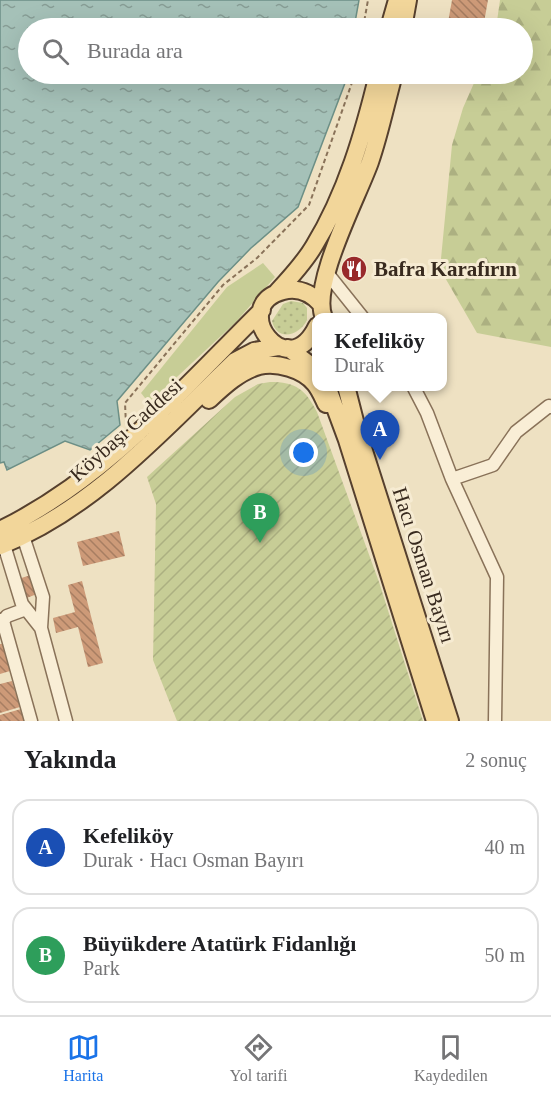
<!DOCTYPE html>
<html lang="tr">
<meta charset="utf-8">
<style>
:root{--surface:#fff;--page:#f2f2f2;--text:#202124;--muted:#757577;--line:#e0e0e0;--accent:#1a73e8}
body{margin:0;font-family:Georgia,serif;background:var(--page);color:var(--text)}
.you{position:absolute;left:304px;top:453px;width:21px;height:21px;margin:-15px;border:4px solid #fff;border-radius:50%;background:#1a73e8;box-shadow:0 0 0 9px #1a73e833}
.badge{display:grid;place-items:center;width:39px;height:39px;border-radius:50%;background:var(--accent);color:#fff;font-size:20px;font-weight:700}
.pin{position:absolute;translate:-50% -50px;filter:drop-shadow(0 2px 3px #0008)}
.pin::after{content:'';position:absolute;top:32px;width:21px;height:18px;background:inherit;clip-path:polygon(0 0,100% 0,50% 100%)}
.popup{position:absolute;left:312px;top:313px;width:135px;height:78px;box-sizing:border-box;display:grid;place-content:center;border-radius:12px;background:var(--surface);filter:drop-shadow(0 2px 4px #0005);font-size:20px;white-space:nowrap;color:var(--muted)}
.popup b{font-size:22px;color:var(--text)}
.popup::after{content:'';position:absolute;left:50%;top:100%;margin-left:-12px;border:12px solid transparent;border-top-color:var(--surface)}
.list{margin:0;padding:0;list-style:none}
h2{display:flex;justify-content:space-between;align-items:center;height:78px;margin:0;padding:0 24px;font-size:26px}
h2 small{font-size:20px;font-weight:400;color:var(--muted)}
.list li{display:grid;grid-template-columns:39px 1fr auto;gap:18px;align-items:center;box-sizing:border-box;height:96px;margin:0 12px 12px;padding:0 12px;border:2px solid var(--line);border-radius:18px}
.list b{display:block;font-size:22px;white-space:nowrap}
.list p{margin:0;font-size:20px;white-space:nowrap;color:var(--muted)}
.list em{font-size:20px;font-style:normal;color:var(--muted)}
.icon{flex:none;width:33px;height:33px;fill:none;stroke:currentColor;stroke-width:2;stroke-linecap:round;stroke-linejoin:round}
.map{position:relative;flex:none;width:551px;height:721px;overflow:hidden}
.search{position:absolute;background:var(--surface);box-shadow:0 6px 24px #0002;left:18px;right:18px;top:18px;height:66px;display:flex;align-items:center;gap:15px;box-sizing:border-box;padding:0 21px;border-radius:33px;color:var(--muted);font-size:22px}
.sheet{height:294px;background:var(--surface)}
nav{display:flex;justify-content:space-around;align-items:center;box-sizing:border-box;height:84px;border-top:2px solid var(--line);background:var(--surface);font-size:16px;color:var(--muted)}
nav a{display:grid;justify-items:center;gap:3px}
nav .on{color:var(--accent)}
.map>svg:first-child{display:block}
</style>
<div class="map">
<svg width="551" height="721" viewBox="0 0 551 721">
<defs>
<pattern id="grass-dots" width="8" height="8" patternUnits="userSpaceOnUse" patternTransform="scale(1.5)"><rect width="8" height="8" fill="#c7cd96"/><path d="M2 2h.1M6 6h.1" fill="none" stroke="#acb081" stroke-width="1.8" stroke-linecap="round"/></pattern>
<pattern id="forest-firs" width="22" height="20" patternUnits="userSpaceOnUse" patternTransform="scale(1.5)"><rect width="22" height="20" fill="#c7cd96"/><path d="M5 1l3.5 6h-7zM16 11l3.5 6h-7z" fill="#acb081"/></pattern>
<pattern id="garden-furrows" width="10" height="10" patternUnits="userSpaceOnUse" patternTransform="scale(1.5)"><rect width="10" height="10" fill="#c7cd96"/><path d="M-1 1l2-2M0 10L10 0M9 11l2-2" fill="none" stroke="#acb081"/></pattern>
<pattern id="water-ripples" width="26" height="14" patternUnits="userSpaceOnUse" patternTransform="scale(1.5)"><rect width="26" height="14" fill="#a5c1b8"/><path d="M2 4q2-2 4 0t4 0M15 11q2-2 4 0t4 0" fill="none" stroke="#879d95"/></pattern>
<pattern id="building-back-hatch" width="6" height="6" patternUnits="userSpaceOnUse" patternTransform="scale(1.5)"><rect width="6" height="6" fill="#cd9a78"/><path d="M-1 5l2 2M0 0l6 6M5-1l2 2" fill="none" stroke="#a77e62"/></pattern>
</defs>
<rect width="100%" height="100%" fill="#eee1c2"/>
<path fill="url(#grass-dots)" d="M291 301 303 303 307 308V320C299 336 277 342 272 321L283 304Z"/>
<path fill="url(#forest-firs)" d="M500 0H551V347L477 333 440 269 452 145 463 108 478 74H522V28H496Z"/>
<path fill="#c7cd96" d="M263 263 275 277 236 322 149 403 141 393 227 287Z"/>
<path fill="url(#garden-furrows)" d="M270 382C296 382 305 389 317 412L379 582 423 721H177L153 660 156 504 147 477 235 397 258 384Z"/>
<path fill="url(#water-ripples)" stroke="#6c8f86" stroke-width="1.5" d="M0 0H359L354 28H28V74H346L345 83 298 207 251 248 218 282 117 401 120 425 90 450 65 441 7 470 4 462 0 463Z"/>
<path fill="url(#building-back-hatch)" d="M452 0H488L483 28H447Z
M119 531 125 556 83 566 77 542Z
M31 575 37 594 24 599 18 579Z
M82 581 103 663 88 667 78 627 56 633 53 618 75 612 68 585Z
M0 644H3L10 671 0 674Z
M12 681 20 707 0 713V684Z
M21 709 25 721H0V715Z"/>
<g fill="none" stroke-linecap="round" stroke-linejoin="round">
<g stroke="#897259" stroke-width="15">
<path id="minor" d="M327 273 363 318
M413 386 427 413 452 479 493 465 516 432 549 406 551 407
M452 479 497 577 495 721
M23 536 43 597 41 628 66 721
M4 545 22 604 41 628
M0 620 3 621 31 721
M3 621 7 616 26 609"/>
</g>
<g stroke="#56402e" stroke-width="20">
<path id="major" d="M389 28 397 0
M403 28 408 0
M277 292C290 278 304 263 314 246 346 194 364 132 378 74
M324 318C310 286 358 196 370 162 380 133 386 103 394 74
M317 326C287 388 227 306 283 291 298 287 311 293 321 304
M288 348 317 370
M327 386 347 440 435 721
M346 386 357 429 450 721
M209 400C223 387 240 371 259 366 277 362 303 369 315 384 320 390 323 398 326 404
M0 530C105 479 180 391 262 310
M0 546C94 509 164 429 235 361L254 351 278 347"/>
</g>
<path stroke="#897259" stroke-width="2" stroke-dasharray="4.5 3" stroke-linecap="butt" d="M363 28 368 0
M126 425 125 403 223 285 257 258 309 205 355 74"/>
<use href="#minor" stroke="#f9eed6" stroke-width="12"/>
<use href="#major" stroke="#f2d69a" stroke-width="16"/>
</g>
<defs>
<g id="restaurant-disc" transform="scale(1.35)"><circle r="9.5" fill="#98292b" stroke="#f6ebd2"/><path d="M-5-6h1v4h1v-4h1v4h1v-4h1v5L-1.5 .5V6h-2V.5L-5-1ZM5-6V6H3V1.5H1.5Q1.5-4 5-6Z" fill="#fff"/></g>
</defs>
<g fill-rule="evenodd">
<use href="#restaurant-disc" x="354" y="269"/>
</g>
<g text-anchor="middle" stroke-width="6" stroke-linejoin="round" paint-order="stroke">
<g font-size="21" font-weight="bold" fill="#382a1e" stroke="#f6ebd2" text-anchor="start">
<text x="374" y="276">Bafra Karafırın</text>
</g>
<g font-size="21" fill="#382a1e" stroke="#f6ebd2">
<text transform="translate(126 430) rotate(-42)" y="7">Köybaşı Caddesi</text>
<text transform="translate(424 565) rotate(72)" y="7">Hacı Osman Bayırı</text>
</g>
</g>
</svg>
<div class="you"></div>
<div class="pin badge" style="left:380px;top:460px;background:#1a4fb4">A</div>
<div class="popup"><b>Kefeliköy</b>Durak</div>
<div class="pin badge" style="left:260px;top:543px;background:#2e9e5b">B</div>
<div class="search"><svg class="icon" aria-label="search" viewBox="0 0 24 24"><circle cx="10" cy="10" r="6"/><path d="M15 15l6 6"/></svg>Burada ara</div>
</div>
<section class="sheet">
<h2>Yakında<small>2 sonuç</small></h2>
<ul class="list">
<li><span class="badge" style="background:#1a4fb4">A</span><div><b>Kefeliköy</b><p>Durak · Hacı Osman Bayırı</p></div><em>40 m</em></li>
<li><span class="badge" style="background:#2e9e5b">B</span><div><b>Büyükdere Atatürk Fidanlığı</b><p>Park</p></div><em>50 m</em></li>
</ul>
</section>
<nav>
<a class="on"><svg class="icon" aria-label="map" viewBox="0 0 24 24"><path d="M3 6l6-2 6 2 6-2v14l-6 2-6-2-6 2zM9 4v14M15 6v14"/></svg>Harita</a>
<a><svg class="icon" aria-label="directions" viewBox="0 0 24 24"><path d="M12 3l9 9-9 9-9-9zM9 14v-3h6M13 9l2 2-2 2"/></svg>Yol tarifi</a>
<a><svg class="icon" aria-label="saved" viewBox="0 0 24 24"><path d="M7 4h10v16l-5-4-5 4z"/></svg>Kaydedilen</a>
</nav>
